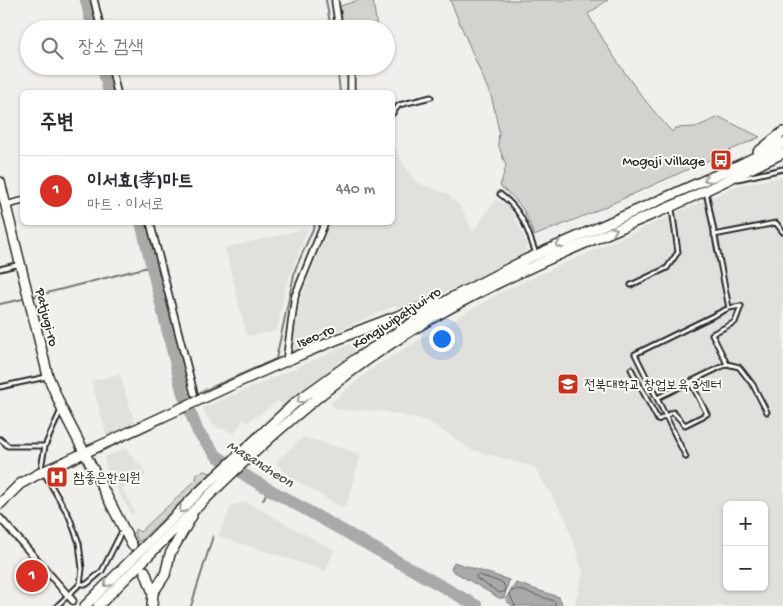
<!DOCTYPE html>
<html lang="ko">
<meta charset="utf-8">
<style>
:root{--surface:#fff;--page:#f7f7f7;--text:#2b2b33;--muted:#7c7c81;--line:#e1e1e2;--accent:#d93025}
body{margin:0;font-family:"Gochi Hand","LXGW WenKai TC","Poor Story",sans-serif;background:var(--page);color:var(--text)}
.controls{position:absolute;right:15px;bottom:15px;display:grid;overflow:hidden;border-radius:8px;box-shadow:0 1px 4px #0004}
.controls button{width:45px;height:45px;display:grid;place-items:center;padding:0;border:0;border-bottom:1px solid var(--line);background:var(--surface);color:var(--text);font:25px sans-serif}
.you{position:absolute;left:441px;top:338px;width:18px;height:18px;margin:-12px;border:4px solid #fff;border-radius:50%;background:#1a73e8;box-shadow:0 0 0 8px #1a73e833}
.badge{display:grid;place-items:center;width:32px;height:32px;border-radius:50%;background:var(--accent);color:#fff;font-size:16px;font-weight:700}
.pin{position:absolute;translate:-50% -50%;border:2px solid #fff;box-shadow:0 1px 5px #0006}
.list{margin:0;padding:0;list-style:none}
h2{display:flex;justify-content:space-between;align-items:center;height:65px;margin:0;padding:0 20px;font-size:21px}
h2 small{font-size:16px;font-weight:400;color:var(--muted)}
.list li{display:grid;grid-template-columns:32px 1fr auto;gap:15px;align-items:center;box-sizing:border-box;height:70px;padding:0 20px;border-top:1px solid var(--line)}
.list b{display:block;font-size:19px;white-space:nowrap}
.list p{margin:0;font-size:16px;white-space:nowrap;color:var(--muted)}
.list em{font-size:16px;font-style:normal;color:var(--muted)}
.icon{flex:none;width:28px;height:28px;fill:none;stroke:currentColor;stroke-width:2;stroke-linecap:round;stroke-linejoin:round}
.map{position:relative;flex:none;width:783px;height:606px;overflow:hidden}
.search{position:absolute;background:var(--surface);box-shadow:0 1px 4px #0004;left:20px;top:20px;width:375px;height:55px;display:flex;align-items:center;gap:12px;box-sizing:border-box;padding:0 18px;border-radius:28px;color:var(--muted);font-size:19px}
.panel{position:absolute;background:var(--surface);box-shadow:0 1px 4px #0004;left:20px;top:90px;width:375px;height:135px;border-radius:8px}
.map>svg:first-child{display:block}
</style>
<div class="map">
<svg width="783" height="606" viewBox="0 0 783 606">
<rect width="100%" height="100%" fill="#f0efeb"/>
<filter id="ink" filterUnits="userSpaceOnUse"><feTurbulence type="fractalNoise" baseFrequency=".02" numOctaves="2"/><feDisplacementMap in="SourceGraphic" scale="10" xChannelSelector="R" yChannelSelector="G"/><feConvolveMatrix kernelMatrix="1 2 1 2 8 2 1 2 1" color-interpolation-filters="sRGB"/></filter>
<g filter="url(#ink)">
<path fill="#e1e0dc" fill-rule="evenodd" d="M393 145 413 179 423 185 448 194 462 209 473 232 496 199 510 208 527 243 524 255 474 280 409 307 394 306 291 351 301 297 330 223 392 222Z
M781 177 783 179V606H574L583 573 566 519 534 467 472 450 428 421 382 411 337 410 330 403 375 366 503 291 739 185ZM727 505H764V587H727Z
M308 228 286 286 277 331 247 336 225 248Z
M358 341 363 347 285 407 279 401 248 422 244 419 235 433 216 427 206 416 203 408Z
M120 374 135 424 107 436 91 381Z
M303 437 361 454 347 504 341 507 288 476 276 462Z
M125 449 141 466 146 475 122 488 135 512 132 515 107 471 104 457Z
M246 502 334 550 326 571 218 536 232 505Z"/>
<path fill="#d3d2cf" stroke="#7f7e7d" d="M359 0H373L377 28 344 29 340 6Z
M450 0H608L588 14C612 56 639 96 672 132L675 128 696 127 719 117 760 137 591 213 534 236C526 211 521 203 500 186L506 166 498 144 499 131 492 99Z
M204 471 211 473 139 542 134 533 135 529 140 532 196 480 197 474Z"/>
<path fill="#aaa9a7" stroke="#777775" d="M454 562 509 580 504 598H499L453 571 451 569Z
M516 583 559 597 562 603 560 606H513L506 601V598Z"/>
<g fill="none" stroke-linecap="round" stroke-linejoin="round">
<path stroke="#5e5d5d" stroke-width="1" d="M479 575 503 583 506 591 500 593 477 579 476 576Z
M515 606 509 593 517 589 554 601 556 606"/>
<path stroke="#777775" stroke-width="2" d="M326 0 331 29
M337 66 340 92
M35 296 152 266
M0 304 23 299
M185 399 276 359 295 270 316 222
M263 500 269 488
M191 606 213 536"/>
<path stroke="#aaa9a7" stroke-width="12" d="M86 0 93 29
M102 66 109 92
M141 222 183 394 198 432 217 456 251 479 477 606"/>
<g stroke="#2b2b2b" stroke-width="7">
<path id="lane" d="M392 114 399 105 431 97
M738 179 783 169
M500 194C523 211 527 229 536 254
M714 235 776 223 783 232
M0 269 20 264
M631 285 667 268 678 252 672 209
M727 364 739 367 753 385 767 412
M631 369 658 420 673 412 685 425 707 414 691 383
M0 387 46 377
M657 398 727 364 712 334 735 322 741 306 729 308
M0 439 8 446H45
M686 457 635 354 729 308 706 191
M80 584H87L102 571 122 531
M57 606 80 584 82 569 79 543 69 516 41 468 45 446 61 410"/>
</g>
<g stroke="#2b2b2b" stroke-width="9">
<path id="street" d="M94 0 101 29
M335 1 339 29
M111 66 117 92
M348 66 351 74V92
M6 205 22 201
M150 222 194 393
M286 362 295 296 325 222
M0 518 73 601"/>
</g>
<g stroke="#2b2b2b" stroke-width="12">
<path id="secondary" d="M758 152 783 132
M0 182 48 376 62 409 132 545
M0 504 20 484 42 472C173 414 302 347 438 302
M145 571 153 593 152 606
M153 593 165 575 170 554 192 516
M85 606 200 491 296 402 357 358 451 298 527 259 741 164 783 143
M98 606C190 515 278 419 386 347 474 288 573 248 670 207 708 190 745 171 783 153"/>
</g>
<use href="#lane" stroke="#fdfcf7" stroke-width="3"/>
<use href="#street" stroke="#fdfcf7" stroke-width="5.5"/>
<use href="#secondary" stroke="#fdfcf7" stroke-width="9"/>
</g>
<defs><path id="oneway-chevron" d="M-2-3.5L2.5 0L-2 3.5" fill="none" stroke-width="1.6" stroke-linecap="round" stroke-linejoin="round" transform="scale(1.25)"/></defs>
<g stroke="#9e9e9b">
<use href="#oneway-chevron" transform="translate(707 179) rotate(156)"/>
<use href="#oneway-chevron" transform="translate(614 230) rotate(-23)"/>
<use href="#oneway-chevron" transform="translate(559 245) rotate(156)"/>
<use href="#oneway-chevron" transform="translate(300 400) rotate(142)"/>
<use href="#oneway-chevron" transform="translate(182 510) rotate(135)"/>
<use href="#oneway-chevron" transform="translate(107 584) rotate(135)"/>
</g>
</g>
<defs>
<g id="bus-square" transform="scale(1.125)"><rect x="-9" y="-9" width="18" height="18" rx="4" fill="#c8321e" stroke="#fdfcf7"/><path d="M-5-6H5V4H4V6H2V4H-2V6H-4V4H-5ZM-3.5-4V0h7V-4ZM-3.5 1.2v1.5H-2V1.2ZM2 1.2v1.5H3.5V1.2Z" fill="#fff"/></g>
<g id="university-square" transform="scale(1.125)"><rect x="-9" y="-9" width="18" height="18" rx="4" fill="#c8321e" stroke="#fdfcf7"/><path d="M0-5L7-2L0 1L-7-2ZM-4 1L0 2.5L4 1V4Q0 6-4 4Z" fill="#fff"/></g>
<g id="hospital-square" transform="scale(1.125)"><rect x="-9" y="-9" width="18" height="18" rx="4" fill="#c8321e" stroke="#fdfcf7"/><path d="M-5-5h3v3.5h4V-5h3V5h-3V1.5h-4V5h-3Z" fill="#fff"/></g>
</defs>
<g fill-rule="evenodd">
<use href="#bus-square" x="721" y="160"/>
<use href="#university-square" x="568" y="384"/>
<use href="#hospital-square" x="57" y="477"/>
</g>
<g text-anchor="middle" stroke-width="4" stroke-linejoin="round" paint-order="stroke">
<g font-size="14" fill="#2b2b2b" stroke="#fdfcf7" text-anchor="start">
<text x="705" y="165" text-anchor="end">Mogoji Village</text>
<text x="584" y="389">전북대학교 창업보육 3센터</text>
<text x="73" y="482">참좋은한의원</text>
</g>
<g font-size="14" fill="#2b2b2b" stroke="#fdfcf7">
<text transform="translate(48 317) rotate(76)" y="5">Patjugi-ro</text>
<text transform="translate(396 317) rotate(-33)" y="5">Kongjwipatjwi-ro</text>
<text transform="translate(315 335) rotate(-23)" y="5">Iseo-ro</text>
</g>
<g font-size="15" font-style="italic" fill="#575756" stroke="#fdfcf7">
<text transform="translate(261 463) rotate(32)" y="5">Masancheon</text>
</g>
</g>
</svg>
<div class="controls">
<button>+</button>
<button>−</button>
</div>
<div class="you"></div>
<div class="pin badge" style="left:32px;top:576px">1</div>
<div class="search"><svg class="icon" aria-label="search" viewBox="0 0 24 24"><circle cx="10" cy="10" r="6"/><path d="M15 15l6 6"/></svg>장소 검색</div>
<section class="panel">
<h2>주변<small></small></h2>
<ul class="list">
<li><span class="badge">1</span><div><b>이서효(孝)마트</b><p>마트 · 이서로</p></div><em>440 m</em></li>
</ul>
</section>
</div>
